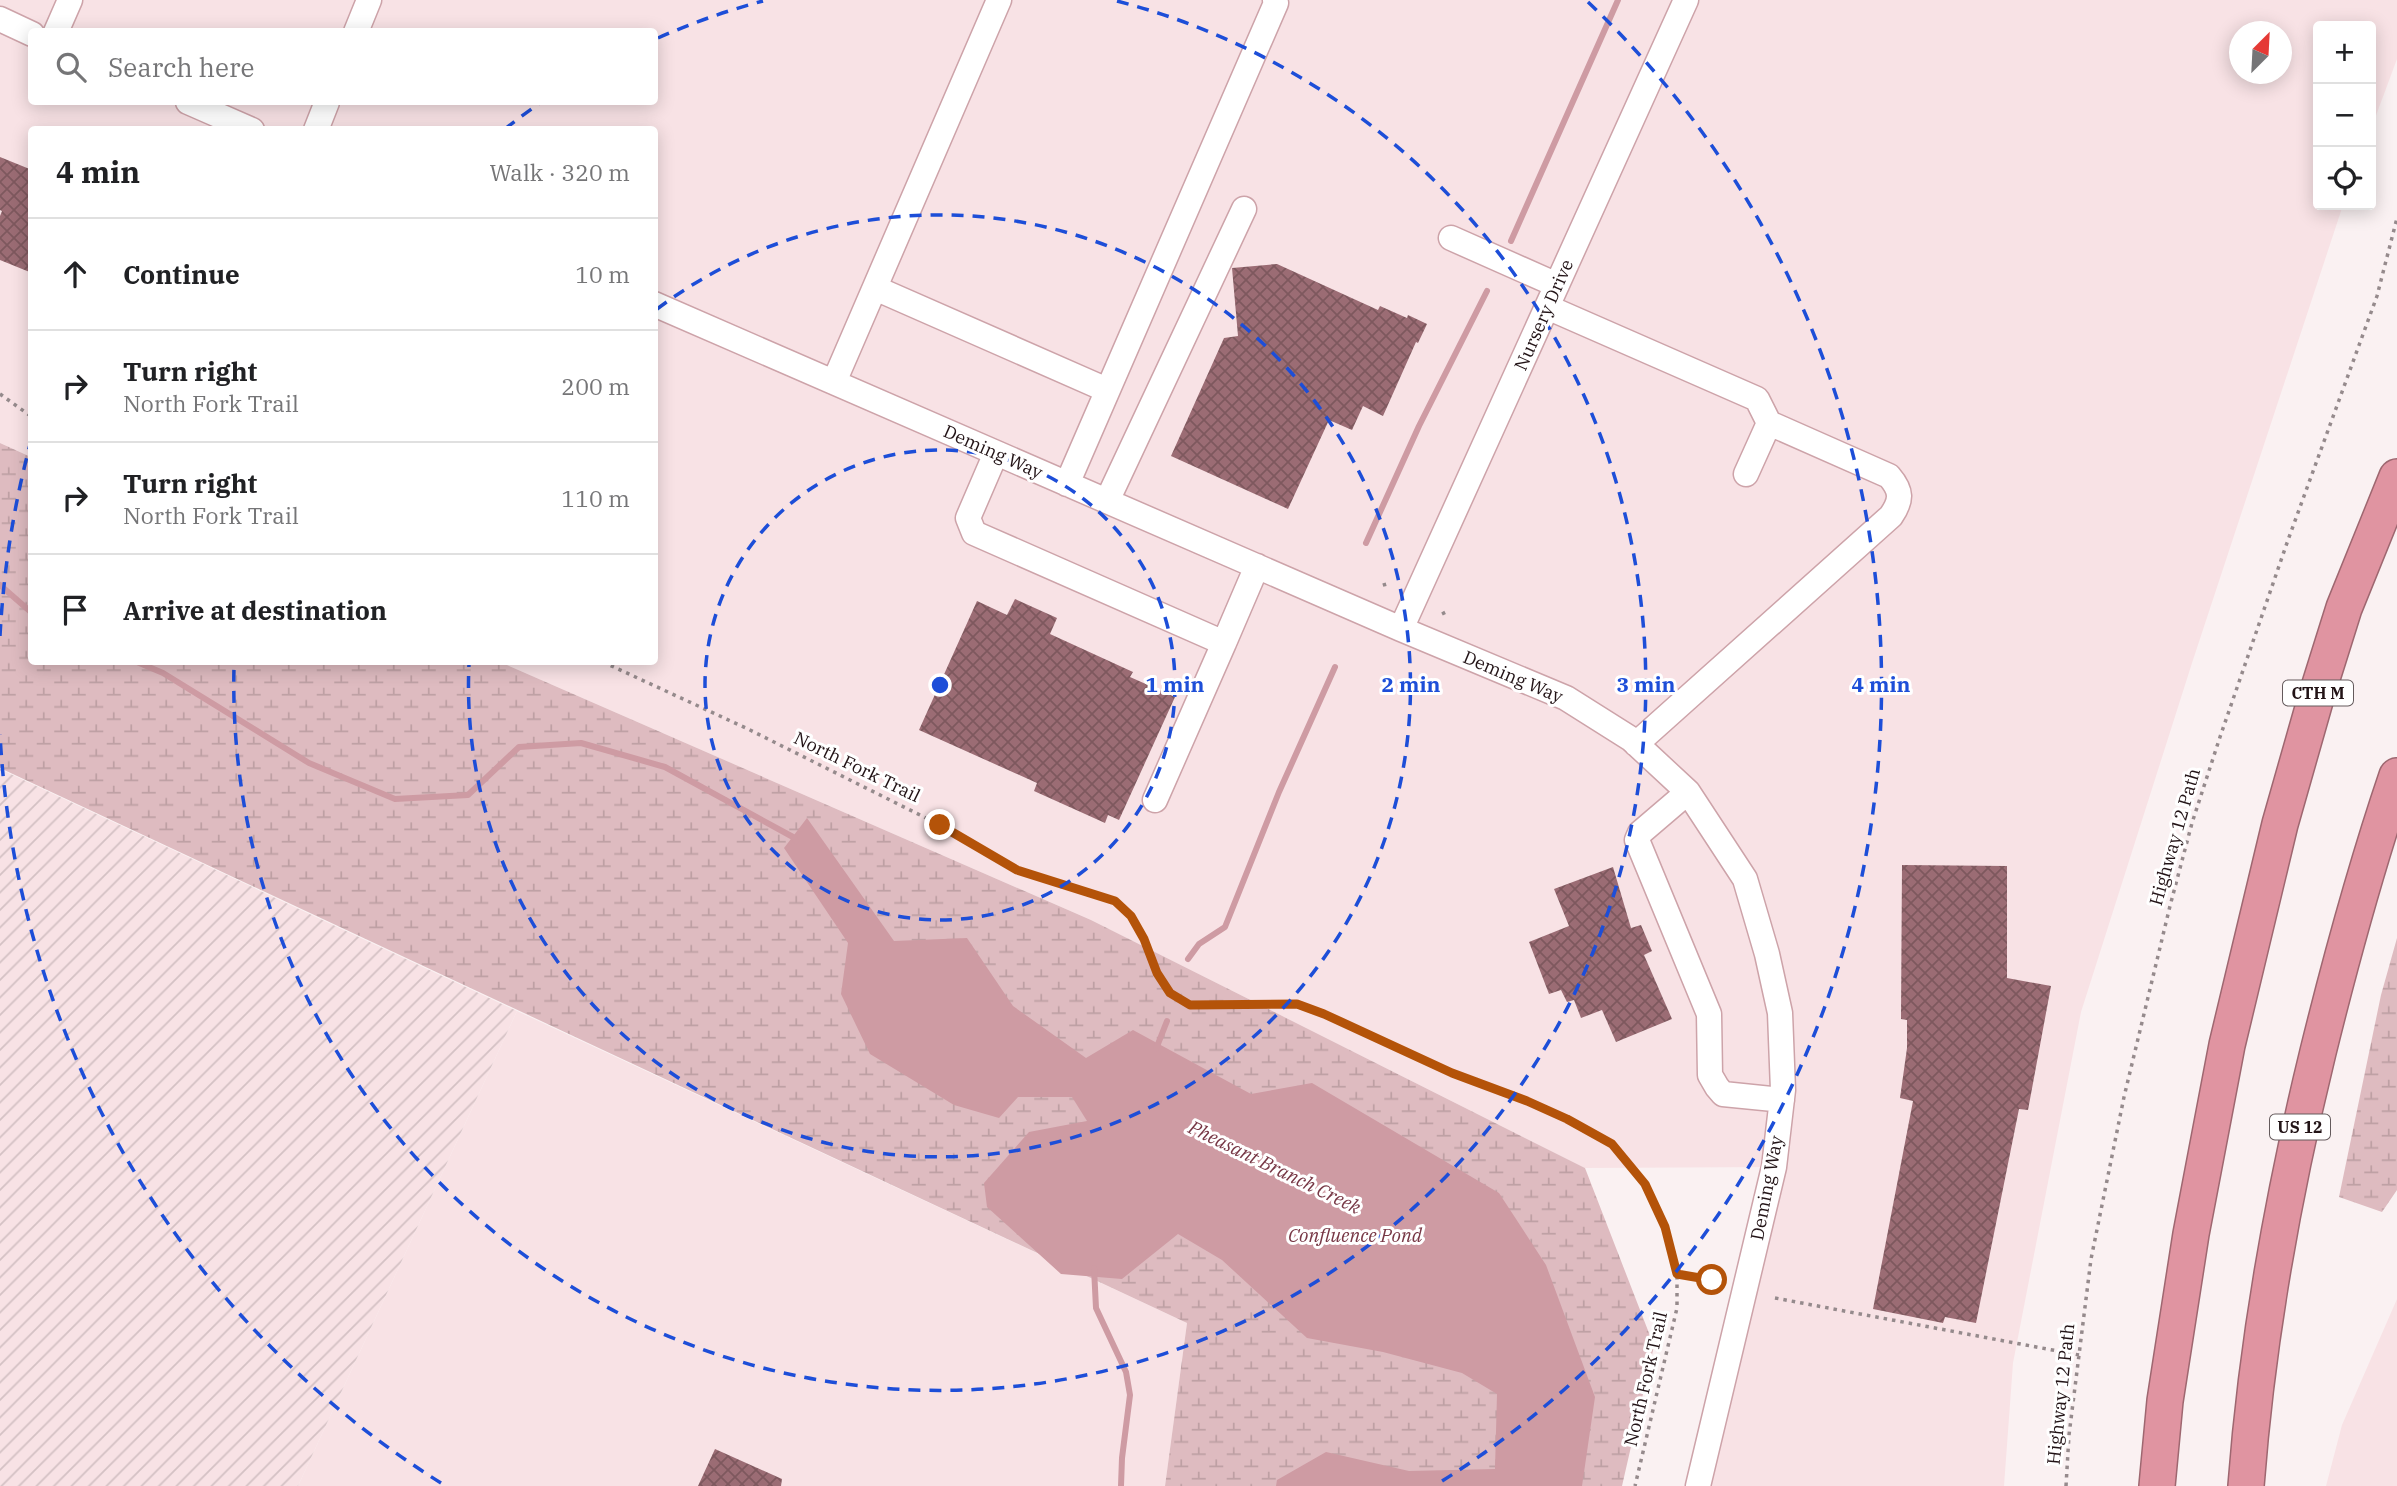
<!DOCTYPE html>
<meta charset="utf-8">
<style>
:root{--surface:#fff;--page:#f6f6f6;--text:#202124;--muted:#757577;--line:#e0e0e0}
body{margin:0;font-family:"IBM Plex Serif",serif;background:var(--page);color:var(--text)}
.controls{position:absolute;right:21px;top:21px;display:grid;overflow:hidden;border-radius:7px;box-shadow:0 4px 18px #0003}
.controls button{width:63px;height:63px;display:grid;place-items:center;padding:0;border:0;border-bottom:2px solid var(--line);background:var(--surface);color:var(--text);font:35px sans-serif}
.compass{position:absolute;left:2229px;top:21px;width:63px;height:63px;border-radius:50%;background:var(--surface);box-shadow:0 4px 18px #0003;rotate:24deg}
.stop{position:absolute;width:21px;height:21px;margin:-16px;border:5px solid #b45309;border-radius:50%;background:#fff}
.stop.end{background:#b45309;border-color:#fff;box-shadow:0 2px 7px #0008}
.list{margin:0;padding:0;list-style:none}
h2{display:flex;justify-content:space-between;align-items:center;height:91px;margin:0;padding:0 28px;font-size:30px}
h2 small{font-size:23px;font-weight:400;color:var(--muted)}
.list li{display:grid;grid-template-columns:46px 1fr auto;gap:21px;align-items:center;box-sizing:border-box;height:112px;padding:0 28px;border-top:2px solid var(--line)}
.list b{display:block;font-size:26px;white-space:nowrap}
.list p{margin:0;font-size:23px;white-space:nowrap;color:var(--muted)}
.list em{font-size:23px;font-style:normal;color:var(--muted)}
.icon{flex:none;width:38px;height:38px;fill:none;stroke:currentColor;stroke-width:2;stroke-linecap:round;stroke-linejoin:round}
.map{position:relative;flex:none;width:2397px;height:1486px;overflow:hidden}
.search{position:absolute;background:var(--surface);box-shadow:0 4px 18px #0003;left:28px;top:28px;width:630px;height:77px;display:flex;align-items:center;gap:18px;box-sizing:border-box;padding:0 24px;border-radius:7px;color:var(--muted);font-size:26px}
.panel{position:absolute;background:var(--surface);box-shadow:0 4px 18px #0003;left:28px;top:126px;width:630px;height:539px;border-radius:7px}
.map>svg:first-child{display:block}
</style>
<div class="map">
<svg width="2397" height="1486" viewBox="0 0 2397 1486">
<defs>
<pattern id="industrial-furrows" width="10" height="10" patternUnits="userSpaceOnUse" patternTransform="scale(1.75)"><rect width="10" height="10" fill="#f8e2e5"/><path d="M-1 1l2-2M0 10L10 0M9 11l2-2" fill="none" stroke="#d4c1c4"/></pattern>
<pattern id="wetland-marsh" width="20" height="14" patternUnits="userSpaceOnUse" patternTransform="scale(1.75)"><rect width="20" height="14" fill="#debbc0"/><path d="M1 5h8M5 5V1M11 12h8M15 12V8" fill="none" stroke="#bea0a4"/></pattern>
<pattern id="building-cross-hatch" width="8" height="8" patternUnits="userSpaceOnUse" patternTransform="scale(1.75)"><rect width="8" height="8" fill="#9b6c74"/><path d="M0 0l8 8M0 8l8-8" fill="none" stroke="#7e585e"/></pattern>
</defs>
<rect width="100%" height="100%" fill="#faf1f2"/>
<path fill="#f8e2e5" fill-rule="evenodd" d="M0 0H2397V59L2371 129V26H2318V205H2343L2192 663 2081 1012 2013 1363 2004 1486H1698L1774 1167 1585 1168 1091 920 500 662H654V130H32L31 457 0 443ZM32 32H654V102H32ZM2240 32H2282V74H2240Z
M517 1011 1187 1323 1165 1486H298Z
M2397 1299V1486H2326L2342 1425Z"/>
<path fill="url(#industrial-furrows)" d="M0 769 517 1011 298 1486H0Z"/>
<path fill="url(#wetland-marsh)" d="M0 443 31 457 32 662H500L1091 920 1585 1168 1654 1346 1622 1486H1165L1187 1323 0 768Z
M2397 938V1190L2382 1212 2339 1197 2381 995Z"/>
<path fill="#ce9ba3" d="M807 818 894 941 967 938 1013 1006 1086 1058 1133 1030 1251 1094 1312 1083 1499 1193 1546 1265 1595 1397 1582 1486H1276L1277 1480 1326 1452 1409 1471 1495 1469 1497 1394 1462 1373 1383 1352 1307 1338 1222 1260 1178 1234 1122 1279 1061 1274 987 1207 984 1183 1029 1132 1087 1121 1072 1097H1018L999 1118 954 1105 870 1054 841 994 848 943 784 848Z"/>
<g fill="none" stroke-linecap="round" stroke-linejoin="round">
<path stroke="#ce9ba3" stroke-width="6" d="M1511 241 1618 0
M1366 543 1419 426 1487 291
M0 585 32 613
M137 662 163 673 309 763 395 799 468 795 519 747 581 743 665 767 793 837 796 841
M1188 959 1199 944 1225 927 1279 792 1335 667
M1156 1049 1167 1021
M1094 1268 1096 1308 1126 1372 1130 1395 1122 1458 1121 1486"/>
</g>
<path fill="url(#building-cross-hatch)" d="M0 157 32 170V273L0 260V216L2 211 0 210Z
M1277 264 1378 310 1380 306 1407 318 1408 315 1427 324 1418 343 1416 342 1383 416 1363 406 1352 430 1329 420 1288 509 1171 456 1224 338 1238 336 1232 268Z
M1015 599 1057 618 1050 634 1133 672 1130 677 1175 697 1119 820 1108 815 1105 823 1034 791 1037 783 919 730 977 601 1007 615Z
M1902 865 2007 866V978L2051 986 2028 1110 2019 1109 1976 1323 1945 1317 1943 1323 1873 1309 1913 1101 1900 1098 1907 1048V1020L1901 1019Z
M1613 867 1631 928 1641 925 1652 951 1644 955 1672 1019 1616 1042 1602 1010 1581 1018 1574 1000 1567 1002 1561 990 1549 994 1529 942 1569 926 1554 889Z
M715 1449 782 1479 781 1486H698Z"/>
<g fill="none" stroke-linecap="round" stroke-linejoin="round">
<g stroke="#cda3a9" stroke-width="27">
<path id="minor" d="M0 19 32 34
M56 32 70 0
M356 32 369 0
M188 102 252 130
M316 130 327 102
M1451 238 1557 285
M875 288 1107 390
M654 304 1401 629 1566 698 1631 739 1688 792 1745 879 1767 954 1780 1013 1783 1090 1774 1167 1698 1486
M1547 307 1757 399 1769 423 1889 476C1902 491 1902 500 1891 516L1636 744
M834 382 999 0
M996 453 968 518 974 533 1224 643 1155 800
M1746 474 1769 423
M1067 484 1276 3 1275 0
M1107 501 1244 209
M1401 629 1686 0
M1224 643 1257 566
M1688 792 1640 833 1637 840 1709 1014 1710 1075 1717 1087 1723 1094 1782 1100"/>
</g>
<g stroke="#9e6770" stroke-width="38">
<path id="highway" d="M2157 1486 2165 1401 2191 1234 2227 1045 2280 824 2317 694 2344 608 2397 477
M2246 1486C2257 1339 2283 1195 2318 1052 2341 959 2366 867 2397 776"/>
</g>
<path stroke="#958a8c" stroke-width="3.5" stroke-dasharray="3.5 5" stroke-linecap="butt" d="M0 394 32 417
M1384 583 1386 590
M1442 614 1448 611
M603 662 748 729 940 825 1017 870 1115 901 1131 916 1144 939 1157 973 1170 993 1190 1005 1297 1004 1324 1014 1452 1073 1527 1101 1567 1119 1612 1144 1645 1184 1665 1227 1677 1269V1308L1635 1486
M1677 1274 1712 1280
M1775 1298 2079 1355
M2066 1486 2069 1435 2091 1259 2124 1097 2170 906 2192 823 2220 737 2288 540 2377 296 2397 218"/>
<use href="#minor" stroke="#fff" stroke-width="24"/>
<use href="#highway" stroke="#e094a1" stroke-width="35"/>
</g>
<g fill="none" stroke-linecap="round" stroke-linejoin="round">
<path stroke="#b45309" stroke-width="9" d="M940 825 1017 870 1115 901 1131 916 1144 939 1157 973 1170 993 1190 1005 1297 1004 1324 1014 1452 1073 1527 1101 1567 1119 1612 1144 1645 1184 1665 1227 1677 1274 1712 1280"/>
</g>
<g fill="none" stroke="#1d4ed8" stroke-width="3.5" stroke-dasharray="12 9">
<circle cx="940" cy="685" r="235"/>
<path d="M657 309A471 471 0 1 1 469 664"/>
<path d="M505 129A706 706 0 0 1 540 103M658 38A706 706 0 0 1 763 1M1117 1A706 706 0 1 1 234 667"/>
<path d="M441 1483A941 941 0 0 1 0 734M0 636A941 941 0 0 1 31 441M1588 2A941 941 0 0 1 1439 1483"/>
</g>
<g text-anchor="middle" stroke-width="6" stroke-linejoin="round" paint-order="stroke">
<g fill="#fff" stroke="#645a5c" stroke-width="2">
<rect x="2283" y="680.5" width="70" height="25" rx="5"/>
<rect x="2270" y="1114.5" width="60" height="25" rx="5"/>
</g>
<g font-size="16" font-weight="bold" fill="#221316">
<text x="2318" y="699">CTH M</text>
<text x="2300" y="1133">US 12</text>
</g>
<g font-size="18" fill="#221316" stroke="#fff">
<text transform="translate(1544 315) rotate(-66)" y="6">Nursery Drive</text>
<text transform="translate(993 452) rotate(24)" y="6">Deming Way</text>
<text transform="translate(1513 677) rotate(23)" y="6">Deming Way</text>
<text transform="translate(857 767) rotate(26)" y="6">North Fork Trail</text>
<text transform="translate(2175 837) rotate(-74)" y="6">Highway 12 Path</text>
<text transform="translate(1767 1188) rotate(-79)" y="6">Deming Way</text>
<text transform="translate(1646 1379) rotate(-77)" y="6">North Fork Trail</text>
<text transform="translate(2061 1394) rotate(-84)" y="6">Highway 12 Path</text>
</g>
<g font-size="19" font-style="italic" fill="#773745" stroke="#fff">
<text transform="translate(1275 1167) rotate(26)" y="7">Pheasant Branch Creek</text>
<text x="1355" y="1242">Confluence Pond</text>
</g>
</g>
<circle cx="940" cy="685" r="10" fill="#1d4ed8" stroke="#fff" stroke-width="3.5"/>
<g font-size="21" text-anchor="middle" font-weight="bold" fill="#1d4ed8" stroke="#fff" stroke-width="6" stroke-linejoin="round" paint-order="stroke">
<text x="1175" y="692">1 min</text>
<text x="1411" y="692">2 min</text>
<text x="1646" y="692">3 min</text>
<text x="1881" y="692">4 min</text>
</g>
</svg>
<div class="controls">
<button>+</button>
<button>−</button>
<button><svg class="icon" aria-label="locate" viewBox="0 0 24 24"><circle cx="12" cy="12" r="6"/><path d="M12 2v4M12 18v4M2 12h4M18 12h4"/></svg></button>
</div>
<svg class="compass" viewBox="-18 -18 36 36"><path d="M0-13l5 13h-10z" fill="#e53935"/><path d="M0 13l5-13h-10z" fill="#757577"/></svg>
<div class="stop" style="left:1712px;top:1280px"></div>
<div class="stop end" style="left:940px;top:825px"></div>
<div class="search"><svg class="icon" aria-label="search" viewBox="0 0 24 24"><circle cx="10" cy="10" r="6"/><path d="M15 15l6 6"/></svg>Search here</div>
<section class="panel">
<h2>4 min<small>Walk · 320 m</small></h2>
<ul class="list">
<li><svg class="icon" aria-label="ahead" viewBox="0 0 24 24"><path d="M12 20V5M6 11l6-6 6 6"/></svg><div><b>Continue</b></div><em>10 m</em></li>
<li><svg class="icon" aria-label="right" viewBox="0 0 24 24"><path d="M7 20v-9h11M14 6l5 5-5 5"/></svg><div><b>Turn right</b><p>North Fork Trail</p></div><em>200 m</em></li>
<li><svg class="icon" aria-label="right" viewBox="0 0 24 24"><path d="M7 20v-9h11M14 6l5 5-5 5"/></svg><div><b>Turn right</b><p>North Fork Trail</p></div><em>110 m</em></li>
<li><svg class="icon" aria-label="arrive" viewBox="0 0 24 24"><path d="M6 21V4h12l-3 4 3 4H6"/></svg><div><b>Arrive at destination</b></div></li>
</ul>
</section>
</div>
